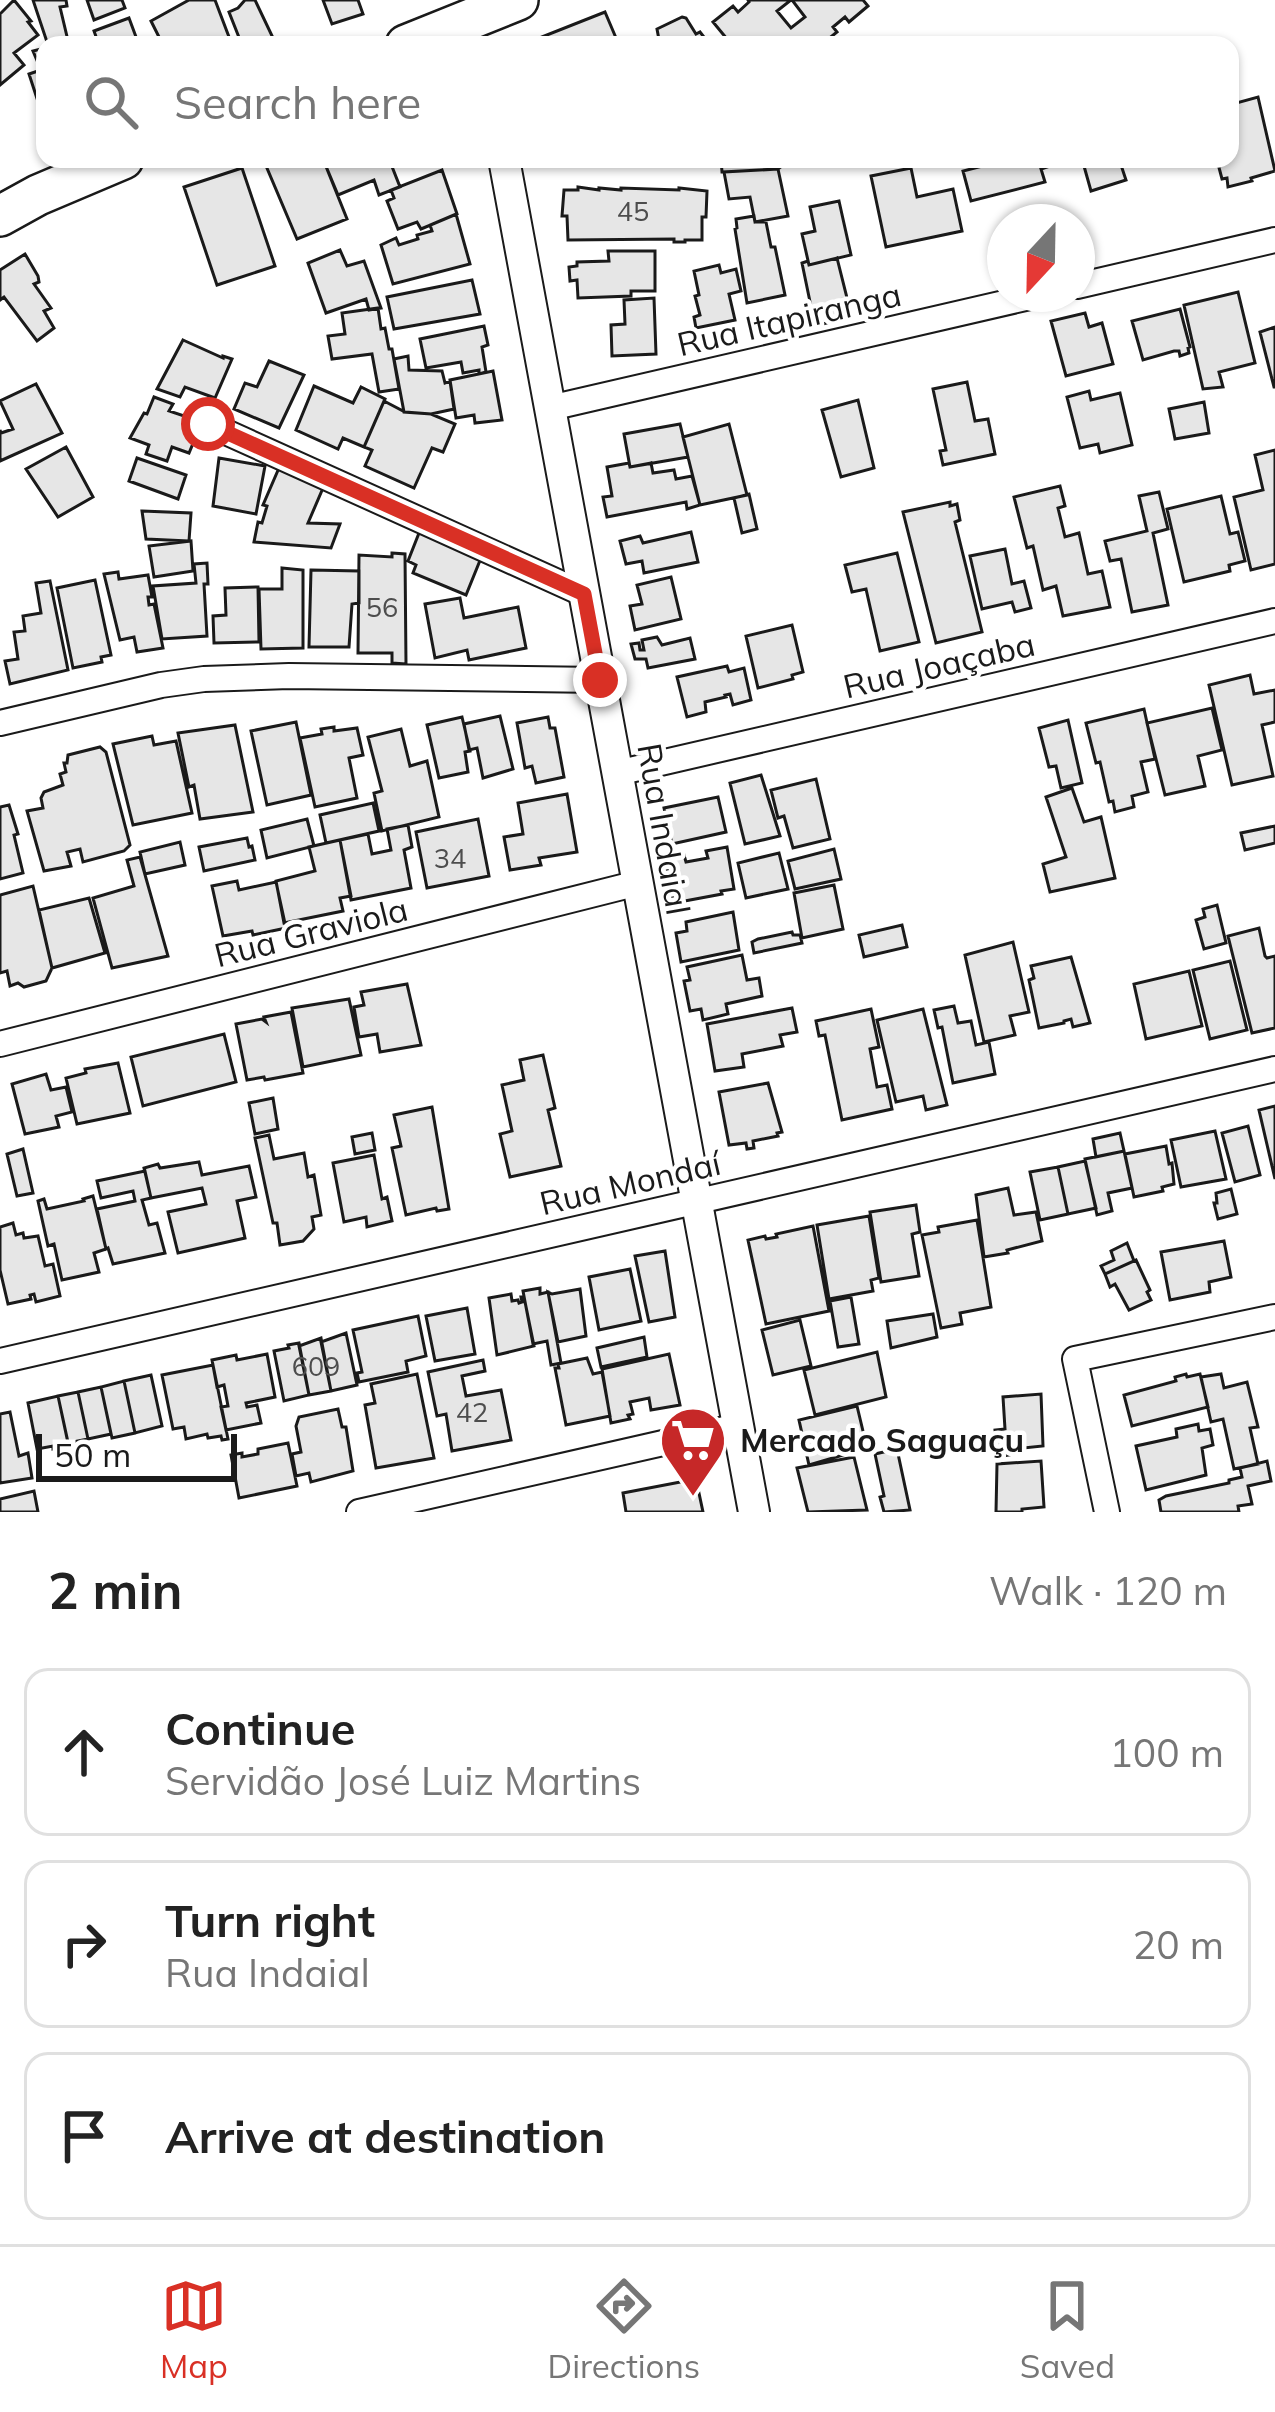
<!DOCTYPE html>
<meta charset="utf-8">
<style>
:root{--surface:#fff;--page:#f6f6f6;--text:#222;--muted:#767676;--line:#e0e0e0;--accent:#d93025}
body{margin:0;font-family:Mulish,sans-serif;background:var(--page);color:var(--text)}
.compass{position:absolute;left:987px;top:204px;width:108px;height:108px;border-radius:50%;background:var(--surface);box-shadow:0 3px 9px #0004;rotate:202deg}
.scale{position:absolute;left:36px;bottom:30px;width:201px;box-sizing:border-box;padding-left:12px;border:6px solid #1a1a1a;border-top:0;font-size:33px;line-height:42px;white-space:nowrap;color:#1a1a1a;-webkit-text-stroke:9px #fff;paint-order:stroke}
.stop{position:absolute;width:36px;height:36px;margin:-27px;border:9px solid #d93025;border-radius:50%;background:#fff}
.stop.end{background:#d93025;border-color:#fff;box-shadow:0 3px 12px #0008}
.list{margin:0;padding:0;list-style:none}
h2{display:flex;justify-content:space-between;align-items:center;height:156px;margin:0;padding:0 48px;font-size:51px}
h2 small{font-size:39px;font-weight:400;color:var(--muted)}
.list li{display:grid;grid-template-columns:78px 1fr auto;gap:36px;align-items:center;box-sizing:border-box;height:168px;margin:0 24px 24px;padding:0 24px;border:3px solid var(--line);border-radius:24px}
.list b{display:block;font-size:45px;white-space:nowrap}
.list p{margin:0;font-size:39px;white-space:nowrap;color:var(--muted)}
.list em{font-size:39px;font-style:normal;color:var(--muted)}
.icon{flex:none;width:66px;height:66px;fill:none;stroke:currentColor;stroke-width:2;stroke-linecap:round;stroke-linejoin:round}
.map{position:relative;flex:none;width:1275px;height:1512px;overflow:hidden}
.search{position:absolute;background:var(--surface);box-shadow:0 3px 9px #0004;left:36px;right:36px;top:36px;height:132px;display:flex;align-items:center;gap:30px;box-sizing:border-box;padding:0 42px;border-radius:24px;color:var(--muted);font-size:45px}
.sheet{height:732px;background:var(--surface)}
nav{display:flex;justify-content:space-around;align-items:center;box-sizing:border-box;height:168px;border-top:3px solid var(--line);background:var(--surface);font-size:33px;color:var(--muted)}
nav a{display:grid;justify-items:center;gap:6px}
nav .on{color:var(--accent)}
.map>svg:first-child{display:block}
</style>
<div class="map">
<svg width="1275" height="1512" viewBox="0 0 1275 1512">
<rect width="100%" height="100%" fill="#fff"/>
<path fill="#e6e6e6" stroke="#1a1a1a" stroke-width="3" d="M14 0 31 21 28 22 38 35 14 53 24 65 0 85V14Z
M33 0H66L67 6 60 7 69 45H48Z
M87 0H122L125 8 94 20Z
M189 0H215L229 37 211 45H163L151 21Z
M245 0H255L274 40 263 45H242L229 12 238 8Z
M323 0H358L363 14 332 24Z
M748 0H791L777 11 791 28 805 17 792 0H863L868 6 849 22 845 17 833 27 837 32 821 45H746L742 40 732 45 713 22 733 6 738 12 749 2Z
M605 12 619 45H529V42Z
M682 17 686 18 696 34 700 32 710 45H660L657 29Z
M129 18 139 45H99L94 31Z
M45 48V117H43L29 74 41 70 33 51Z
M1230 91 1233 104 1258 97 1275 171 1251 178 1252 181 1228 187 1227 178 1222 179 1217 160 1230 159Z
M269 159H323L347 219 297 239 264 161Z
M323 159H389L400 187 379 195 374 180 338 195Z
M721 159H791L778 169 722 172Z
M968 159H1044L1047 167 1041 169 1045 182 971 201 963 171 979 167 977 160 969 162Z
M1082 159H1119L1126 180 1091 191Z
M242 168 275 266 217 285 184 187Z
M911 168 917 197 953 189 962 231 886 247 871 176Z
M778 169 788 216 755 222 750 197 729 199 724 172Z
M442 170 457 214 421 229 417 222 398 229 387 201 394 198 391 190Z
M578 187 599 190V188L621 190V188L679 190V188L707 191 706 217H702V240H685V242H674V239L568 240 567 216H562L564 190H578Z
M839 201 851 255 809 265 802 234 815 231 810 207Z
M456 214 470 264 393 284 381 245 396 238 399 245 418 239 417 235 432 231 430 225Z
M754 216 755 222H766L771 247H775L785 295 747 303 735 229 737 228 736 219Z
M340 250 347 266 364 261 381 308 369 310 366 299 326 313 308 263Z
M608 251H655V291H631V296L578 298 577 280 570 281 569 267 577 266V262L609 261Z
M25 254 38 276 39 282 34 284 51 308 44 311 54 328 37 341 4 297 0 300V270Z
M837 258 847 298 843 299 847 318 815 326 802 263 808 261 809 265Z
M719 265 721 273 736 269 741 291 729 294 735 320 696 328 694 317 700 315 695 296 699 295 694 271Z
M472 280 480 314 394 329 387 297Z
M1238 292 1255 363 1219 372 1223 387 1203 389 1184 305Z
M654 298 656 354 612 356 611 325 625 324 624 300Z
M378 308 381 329 385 328 389 349H392L399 389 379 392 372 354 332 359 328 336 345 334 342 313Z
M1180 309 1190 347 1188 348 1189 353 1180 356 1179 351H1174L1143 360 1132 321Z
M1085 313 1089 327 1102 323 1113 364 1066 376 1051 321Z
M484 326 488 345 482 347 486 372 479 374V370L463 373 461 362 426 368 420 339Z
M1275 327V387H1274L1260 332Z
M183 340 223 358V356L232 359 215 398 185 387 180 397 157 389Z
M408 356 409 370 442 371 445 383 450 381 454 409 431 414 404 412 394 359Z
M269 361 304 375 279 428 234 409 245 383 257 387Z
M493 371 502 420 475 423 474 415 456 418 450 380Z
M967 382 975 421 988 419 995 454 943 465 940 451 946 450 933 389Z
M36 384 62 433 0 461V430L1 433 13 429 0 401Z
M314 386 353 403 361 387 385 399 364 447 343 438 338 449 296 430Z
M1089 391 1091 400 1120 393 1132 445 1100 453 1098 444 1080 448 1067 397Z
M154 397 173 404 169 411 202 422 189 453 172 447 167 461 146 454 149 445 130 438 144 413 147 414Z
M858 400 874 468 841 477 822 410Z
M384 401 405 412 431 414 455 424 443 452 432 448 414 488 365 466 372 450 364 447Z
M1204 402 1209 433 1175 439 1169 409Z
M680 424 688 457 630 467 624 434Z
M729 424 747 495 700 505 683 437Z
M66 447 93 497 58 517 26 469Z
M1275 450V564L1251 570 1234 497 1263 490 1255 455Z
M137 458 186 475 178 499 129 481Z
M219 458 265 466 256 514 213 506Z
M629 463 630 467 651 463 653 473 674 470 676 479 692 476 700 505 687 509 686 502 607 517 603 497 612 496 607 467Z
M279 468 323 488 308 523 340 524 331 548 254 542 258 522 262 523 267 506 263 505Z
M1060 486 1065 506 1058 508 1065 537 1079 533 1088 574 1102 571 1110 607 1063 616 1056 586 1043 590 1033 546 1027 548 1014 497Z
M1159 492 1168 529 1153 533 1168 605 1132 612 1121 559 1110 561 1105 541 1147 531 1139 496Z
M749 494 757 529 742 533 734 498Z
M1221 496 1230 534 1238 532 1245 561 1229 565 1230 571 1184 582 1167 509Z
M950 502V506L957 504 960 520 955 522 982 632 936 643 903 512Z
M142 511 191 513 189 541 146 539Z
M421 528 483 553 466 595 413 573 416 565 408 561Z
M691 532 698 562 644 573 642 561 626 564 620 541 640 536 643 543Z
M191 541 193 571 154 577 149 546Z
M1005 549 1012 584 1024 581 1031 608 1015 612 1012 602 982 609 970 556Z
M392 553 405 554 406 664 392 663V653H358L359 555 392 557Z
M897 553 919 642 880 651 866 589 852 592 845 565Z
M207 563 208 584H204L207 636 162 639 153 586 196 583 194 564Z
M282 568 303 570V648L261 649 259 589H282Z
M311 570 359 571V603L352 604 349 647H309Z
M118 572 119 579 148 575 152 597H148L149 605 154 604 163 648 137 652 134 637 120 640 104 574Z
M671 577 681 619 635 630 630 606 642 604 637 585Z
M95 580 111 655 101 657 102 662 73 668 57 588Z
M50 581 68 670 10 684 5 661 18 659 14 632 25 631 23 616 41 613 36 583Z
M258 587 259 642 214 643 213 616 226 615 225 588Z
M460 598 464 618 518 607 526 648 469 660 467 650 435 658 425 604Z
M792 625 803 672 792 675 793 679 758 688 746 636Z
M657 637 662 645 690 638 695 659 648 668 646 659H635L631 644 639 643 640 650H644L642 640Z
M727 666 729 672 744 668 751 700 733 705 730 694 725 695 726 697 705 702 706 712 687 717 677 677Z
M1250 675 1254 694 1275 690V722L1262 725 1273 776 1232 785 1209 685Z
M1212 708 1222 750 1198 756 1205 786 1165 795 1147 723Z
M1144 709 1155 759 1141 762 1148 792 1132 796 1134 807 1115 812 1113 801 1109 802 1100 762 1096 763 1086 723Z
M500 716 513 769 483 778 477 748 469 750 464 724Z
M462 717 470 751 465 752 468 772 439 778 427 725Z
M548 717 550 728H555L564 777 536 783 532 766 525 768 517 723Z
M1068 720 1082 783 1061 788 1056 766 1049 767 1039 728Z
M296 722 311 795 267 805 251 731Z
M235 725 253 812 200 819 194 785 189 787 178 733Z
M334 727V731L357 728 363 755 349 758 357 798 315 807 300 738 322 734 321 729Z
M401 729 410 766 427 761 439 817 382 831 374 793 382 791 368 737Z
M152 736 154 745 176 741 192 813 133 825 113 744Z
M100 747 106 752 130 845 124 851 83 862 80 849 67 852 71 866 44 871 27 811 43 808 41 798 44 792 63 785 60 774 66 772 64 763H67L68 755Z
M761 775 780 836 745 844 730 783Z
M816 779 830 839 793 848 784 816 778 818 771 790Z
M1072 788 1084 822 1101 817 1115 878 1050 892 1043 864 1066 857 1046 797Z
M567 794 577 852 539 858 541 865 510 870 504 837 523 834 518 803Z
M718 797 726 832 672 844 664 808Z
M373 803 379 831 326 843 320 815Z
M9 805 18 834 14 835 23 873 0 879V807Z
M307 819 314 846 267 858 261 830Z
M478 819 489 876 427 888 416 832Z
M408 825 412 847 404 850 411 888 351 900 340 840 368 834 372 854 391 850 387 829Z
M1275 826V843L1245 850 1241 833Z
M247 838 249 847 252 846 255 860 204 871 199 847Z
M340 840 351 896 340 898 343 911 284 923 276 881 315 871 309 847Z
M180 842 185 865 145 874 140 852Z
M727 847 734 889 721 891 722 894 674 903 665 859 684 855 686 862 708 858 706 851Z
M834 849 841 879 795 889 788 861Z
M779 853 788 889 746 898 738 863Z
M140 857 168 956 112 968 93 898 134 886 127 860Z
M237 881 239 890 276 882 286 928 253 935 252 931 223 936 212 886Z
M834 885 843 929 802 938 794 893Z
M33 886 52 968 46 981 24 987 18 983 10 986 7 971 0 973V895Z
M89 898 105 953 52 968 39 910Z
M1217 905 1226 943 1204 949 1196 920 1205 917 1203 909Z
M733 912 739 950 681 962 676 933 687 931 686 922Z
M902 925 907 947 864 957 859 935Z
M1259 928 1265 956 1267 958 1275 956V1028L1252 1033 1228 936Z
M792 932 793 935H800L802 943 754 953 752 942 758 939Z
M1013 942 1029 1012 1010 1016 1015 1035 984 1042 965 955Z
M742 955 747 980 759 978 762 996 726 1004 728 1014 703 1020 701 1009 690 1011 684 981 690 980 687 967Z
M1071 957 1090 1023 1073 1027 1071 1019 1064 1021V1023L1039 1028 1029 980 1034 978 1031 966Z
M1230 961 1247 1030 1210 1039 1193 970Z
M1189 971 1202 1026 1146 1039 1134 984Z
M407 984 421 1045 380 1052 377 1034 359 1037 354 1007 364 1005 361 992Z
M349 999 361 1055 303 1067 292 1008Z
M954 1006 958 1023 971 1021 976 1045 989 1042 995 1074 953 1083 942 1027 938 1028 934 1010Z
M792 1008 797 1032 780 1035 783 1046 742 1054 744 1067 715 1071 707 1024Z
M871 1009 879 1047 870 1049 877 1087 887 1085 892 1109 842 1120 825 1035 819 1036 816 1021Z
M923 1009 947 1105 926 1110 923 1096 896 1102 877 1020Z
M291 1012 303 1073 265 1080 264 1077 247 1080 236 1024 262 1019 266 1022 264 1017Z
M224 1034 236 1082 143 1106 131 1057Z
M543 1055 555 1108 548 1110 561 1166 510 1177 500 1134 512 1131 502 1085 524 1080 520 1060Z
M118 1063 130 1113 77 1124 66 1078 86 1073 85 1069Z
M46 1074 51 1090 66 1087 72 1112 56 1116 59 1127 25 1134 12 1084Z
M768 1083 782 1132 777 1133 778 1136 753 1141 754 1148 747 1149 746 1143 729 1145 719 1092Z
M273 1098 278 1129 255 1134 249 1103Z
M1275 1106V1179L1259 1110Z
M432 1107 449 1209 437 1211 436 1208 406 1215 392 1148 401 1146 394 1115Z
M1248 1126 1260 1175 1235 1182 1222 1133Z
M1215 1131 1226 1179 1181 1187 1171 1140Z
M372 1133 375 1150 355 1154 352 1137Z
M1120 1133 1124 1151 1096 1157 1093 1139Z
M269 1135 274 1159 304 1153 308 1177 314 1175 321 1215 312 1217 314 1229 303 1241 280 1245 277 1223H273L255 1138Z
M1166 1146 1169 1164 1172 1163 1174 1184 1162 1187 1163 1191 1134 1197 1125 1154Z
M23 1149 33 1193 17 1196 7 1154Z
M1124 1151 1132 1188 1108 1193 1112 1211 1097 1215 1085 1159Z
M374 1155 382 1199 387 1197 392 1221 367 1227 366 1217 344 1222 333 1163Z
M1085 1161 1096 1208 1068 1214 1058 1167Z
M199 1162 202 1175 249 1166 256 1197 237 1201 245 1238 178 1253 168 1212 206 1204 202 1188 151 1198 144 1168 158 1164 160 1168Z
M1058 1167 1068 1214 1040 1220 1030 1172Z
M145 1171 151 1198 142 1200 149 1225 157 1223 165 1253 113 1264 108 1248 106 1249 97 1209 135 1201 133 1191 101 1198 97 1181Z
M1008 1188 1014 1215 1036 1212 1042 1241 1007 1250 1008 1253 984 1257 976 1195Z
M1231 1189 1237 1214 1218 1219 1214 1203H1217L1216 1193Z
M93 1196 106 1249 94 1253 99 1272 62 1280 54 1244 48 1246 38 1201 44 1199 47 1209 84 1201 83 1199Z
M916 1205 920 1232 912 1234 919 1276 881 1282 870 1212Z
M869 1216 879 1278 871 1280 873 1291 829 1299 817 1225Z
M977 1220 991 1307 960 1313 962 1324 941 1328 922 1235 939 1232 938 1227Z
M13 1223 16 1235 23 1233 24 1238 38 1236 45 1266 53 1264 60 1296 36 1302 34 1294 30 1295 31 1299 8 1304 0 1270V1227Z
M813 1226 829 1311 766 1324 748 1240 765 1236 766 1239 777 1237 776 1234Z
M1224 1241 1231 1277 1209 1282 1210 1292 1170 1300 1161 1252Z
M1127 1243 1134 1261 1105 1274 1101 1266 1114 1260 1111 1251Z
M665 1251 675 1317 649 1322 635 1256Z
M1136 1260 1150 1290 1147 1292 1151 1300 1129 1310 1115 1284 1110 1287 1105 1274Z
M630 1269 641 1321 599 1330 589 1277Z
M540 1288V1294L548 1292 561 1363 551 1365 547 1341 533 1344 523 1291Z
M580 1289 586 1336 558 1342 548 1292 552 1294Z
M511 1294 512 1301 518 1300 519 1303 522 1302 521 1297H524L534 1346 497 1355 489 1298Z
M851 1297 859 1344 838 1347 830 1301Z
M467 1308 475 1354 435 1361 426 1316Z
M933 1314 937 1337 891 1348 887 1321Z
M418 1316 426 1356 406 1361 408 1372 359 1382 357 1373 362 1372 353 1330Z
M800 1320 811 1366 773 1375 762 1330Z
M346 1333 357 1385 331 1391 321 1342Z
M644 1337 647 1357 601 1367 597 1348Z
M321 1338 331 1391 309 1395 299 1346Z
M299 1343 309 1395 284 1401 274 1351 289 1348 288 1345Z
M877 1352 886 1397 815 1415 804 1370Z
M267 1354 275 1397 246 1403 247 1407 257 1405 261 1423 226 1430 221 1407 228 1406 224 1385 217 1387 212 1360 236 1355 237 1360Z
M669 1354 680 1405 651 1410 649 1398 630 1402 633 1414 628 1415 630 1419 611 1423 602 1369Z
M587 1358 593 1374 602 1372 610 1416 566 1425 555 1368H559L558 1364Z
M483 1360 485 1371 462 1376 466 1396 501 1390 511 1440 452 1451 446 1414 437 1416 428 1372Z
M213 1365 228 1439 222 1440 221 1436 208 1438 207 1434 186 1439 184 1427 173 1429 162 1375Z
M417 1374 434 1458 376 1468 365 1405 375 1403 371 1384Z
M1186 1374 1187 1377 1200 1374 1208 1407 1132 1426 1124 1395 1176 1381 1175 1377Z
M1221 1374 1224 1388 1247 1382 1258 1427 1250 1428 1258 1464 1234 1469 1223 1419 1211 1422 1201 1377Z
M151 1375 162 1426 135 1433 124 1381Z
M124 1381 135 1433 112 1438 101 1387Z
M101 1387 111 1434 88 1439 78 1392Z
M78 1392 88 1439 68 1443 58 1396Z
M1041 1394 1043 1446 1014 1449V1454L998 1457 995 1430 1005 1429 1003 1397Z
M58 1396 69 1447 53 1449V1446L37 1449 28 1403Z
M857 1406 867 1448 809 1465 799 1420Z
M338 1409 342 1427H346L353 1471 311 1482 309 1473 296 1476 292 1454 301 1452 296 1426 299 1417Z
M10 1412 19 1456 28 1453 32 1478 0 1483V1414Z
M1198 1424 1199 1431 1210 1429 1213 1445 1202 1448 1206 1475 1146 1490 1136 1446 1177 1437 1176 1429Z
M288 1443 297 1486 239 1498 231 1455 242 1453V1457L258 1454V1449Z
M897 1449 910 1510 884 1512 880 1497 884 1496 875 1454Z
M854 1457 867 1510 808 1512 797 1468Z
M1041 1461 1044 1507 1022 1509V1512H996L997 1464Z
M1267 1461 1271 1481 1248 1486 1252 1504 1238 1506 1239 1512H1161L1159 1500 1166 1496 1229 1483V1480L1242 1477 1240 1468Z
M696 1479 703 1512H626L623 1493Z
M34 1491 38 1512H0V1499Z"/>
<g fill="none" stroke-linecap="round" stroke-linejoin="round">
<g stroke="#1a1a1a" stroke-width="28">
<path id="minor" d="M1077 286 1275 240
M550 408 1043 294
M208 424 584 594
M0 723 161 685 204 679 289 676 600 680
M617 773 1275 621
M0 1044 638 883
M0 1361 1275 1069
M359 1512 738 1426
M1107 1512 1075 1359 1275 1317"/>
</g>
<g stroke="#1a1a1a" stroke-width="34">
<path id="tertiary" d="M504 159 754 1512"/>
</g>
<g stroke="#1a1a1a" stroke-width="44">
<path id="primary" d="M406 45 518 0
M0 216 38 195 123 159"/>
</g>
<use href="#minor" stroke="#fff" stroke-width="24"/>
<use href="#tertiary" stroke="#fff" stroke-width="30"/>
<use href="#primary" stroke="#fff" stroke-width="39"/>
</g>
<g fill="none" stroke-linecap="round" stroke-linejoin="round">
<path stroke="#d93025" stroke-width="15" d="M208 424 584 594 600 680"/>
</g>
<defs>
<g id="supermarket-pin" transform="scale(3.45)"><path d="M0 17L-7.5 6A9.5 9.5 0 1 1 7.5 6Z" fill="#c62828" stroke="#fff"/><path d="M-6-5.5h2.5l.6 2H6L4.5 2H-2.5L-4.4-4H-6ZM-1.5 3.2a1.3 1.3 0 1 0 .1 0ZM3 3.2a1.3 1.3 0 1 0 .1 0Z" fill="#fff"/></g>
</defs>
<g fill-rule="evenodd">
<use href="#supermarket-pin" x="693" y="1440"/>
</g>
<g text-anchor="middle" stroke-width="9" stroke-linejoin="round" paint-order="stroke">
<g font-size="27" fill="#4d4d4d">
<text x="633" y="221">45</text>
<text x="382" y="617">56</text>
<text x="450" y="868">34</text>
<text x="316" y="1376">609</text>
<text x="472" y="1422">42</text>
</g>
<g font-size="33" fill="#1a1a1a" stroke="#fff">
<text transform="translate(789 319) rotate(-13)" y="12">Rua Itapiranga</text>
<text transform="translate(939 665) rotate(-13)" y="12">Rua Joaçaba</text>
<text transform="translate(664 829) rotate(80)" y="12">Rua Indaial</text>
<text transform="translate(311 932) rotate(-14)" y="12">Rua Graviola</text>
<text transform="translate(630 1183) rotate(-13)" y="12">Rua Mondaí</text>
</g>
<g font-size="33" font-weight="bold" fill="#1a1a1a" stroke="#fff" text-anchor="start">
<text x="740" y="1452">Mercado Saguaçu</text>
</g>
</g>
</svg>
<svg class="compass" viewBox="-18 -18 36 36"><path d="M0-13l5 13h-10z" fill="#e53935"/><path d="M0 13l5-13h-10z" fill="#767676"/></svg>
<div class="scale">50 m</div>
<div class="stop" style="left:208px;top:424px"></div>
<div class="stop end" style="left:600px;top:680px"></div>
<div class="search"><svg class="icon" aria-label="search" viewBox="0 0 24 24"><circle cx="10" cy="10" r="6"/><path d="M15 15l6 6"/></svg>Search here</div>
</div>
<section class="sheet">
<h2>2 min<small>Walk · 120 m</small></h2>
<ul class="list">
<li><svg class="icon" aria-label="ahead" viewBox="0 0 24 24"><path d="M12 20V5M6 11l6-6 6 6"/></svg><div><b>Continue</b><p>Servidão José Luiz Martins</p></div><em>100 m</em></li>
<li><svg class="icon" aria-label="right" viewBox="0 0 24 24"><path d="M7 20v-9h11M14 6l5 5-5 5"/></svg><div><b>Turn right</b><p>Rua Indaial</p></div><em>20 m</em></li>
<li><svg class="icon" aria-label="arrive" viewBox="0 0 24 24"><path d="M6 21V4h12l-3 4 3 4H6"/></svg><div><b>Arrive at destination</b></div></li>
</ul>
</section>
<nav>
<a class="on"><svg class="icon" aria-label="map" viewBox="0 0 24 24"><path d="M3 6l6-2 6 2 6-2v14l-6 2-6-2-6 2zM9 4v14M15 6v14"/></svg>Map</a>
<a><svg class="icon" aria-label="directions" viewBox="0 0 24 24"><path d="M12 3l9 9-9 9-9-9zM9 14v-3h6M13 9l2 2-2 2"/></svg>Directions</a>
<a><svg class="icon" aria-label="saved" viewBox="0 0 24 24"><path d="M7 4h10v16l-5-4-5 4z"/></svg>Saved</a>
</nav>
